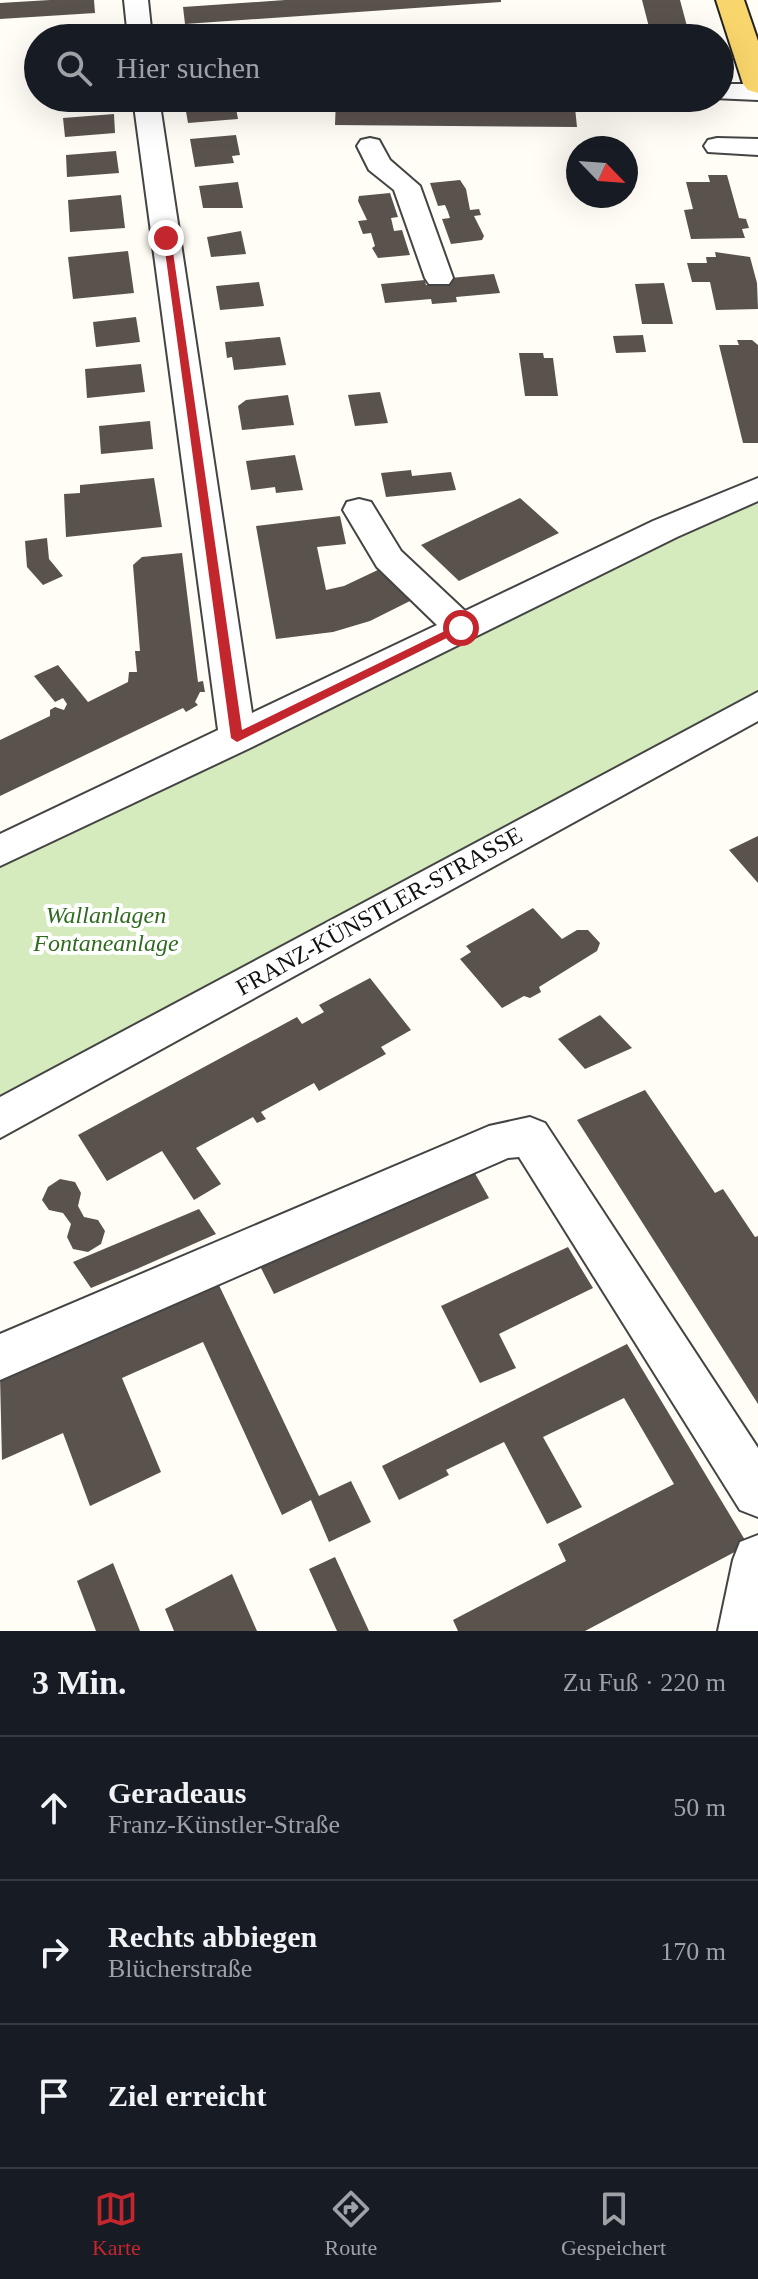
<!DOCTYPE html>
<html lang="de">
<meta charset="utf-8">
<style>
:root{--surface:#171b24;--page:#242831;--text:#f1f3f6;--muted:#9ea1a6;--line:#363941;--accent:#c4262e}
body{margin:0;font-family:Georgia,serif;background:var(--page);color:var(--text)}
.compass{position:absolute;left:566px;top:136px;width:72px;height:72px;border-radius:50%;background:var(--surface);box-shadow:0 8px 32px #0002;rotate:115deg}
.stop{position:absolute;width:24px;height:24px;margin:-18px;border:6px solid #c4262e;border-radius:50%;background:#fff}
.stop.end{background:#c4262e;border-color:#fff;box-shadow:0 2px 8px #0008}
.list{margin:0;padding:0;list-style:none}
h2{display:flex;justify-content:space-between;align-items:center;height:104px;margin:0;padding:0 32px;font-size:34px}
h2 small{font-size:26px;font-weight:400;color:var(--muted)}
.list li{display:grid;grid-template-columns:52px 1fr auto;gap:24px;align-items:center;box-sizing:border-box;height:144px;padding:0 32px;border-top:2px solid var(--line)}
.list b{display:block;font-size:30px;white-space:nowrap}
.list p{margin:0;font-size:26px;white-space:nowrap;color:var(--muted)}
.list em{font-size:26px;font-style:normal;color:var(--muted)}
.icon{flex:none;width:44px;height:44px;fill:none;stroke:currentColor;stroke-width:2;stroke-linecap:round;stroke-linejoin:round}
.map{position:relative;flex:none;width:758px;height:1631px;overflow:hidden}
.search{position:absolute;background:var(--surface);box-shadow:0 8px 32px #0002;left:24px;right:24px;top:24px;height:88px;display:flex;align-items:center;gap:20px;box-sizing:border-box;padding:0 28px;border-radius:44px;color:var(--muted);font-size:30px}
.sheet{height:536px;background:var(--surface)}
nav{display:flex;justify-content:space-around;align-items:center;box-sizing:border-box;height:112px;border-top:2px solid var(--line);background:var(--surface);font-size:22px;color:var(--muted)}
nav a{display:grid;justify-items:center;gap:4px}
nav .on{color:var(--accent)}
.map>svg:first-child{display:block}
</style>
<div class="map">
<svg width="758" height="1631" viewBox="0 0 758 1631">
<rect width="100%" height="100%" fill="#fffdf5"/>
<path fill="#d5ebbd" d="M758 504V693L0 1103V867L693 524Z"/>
<path fill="#5a524d" d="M50 0H94L95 13 0 19V3Z
M285 0H501V2L185 24 183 7Z
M642 0H680L688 30 650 31Z
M216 98H234L238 119 188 123 184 100Z
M336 98H574L577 127 335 125Z
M114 114 115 133 65 137 63 118Z
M236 135 240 155 232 156 234 163 195 167 190 139Z
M116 151 119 173 67 177 66 155Z
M708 175H727L739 218 746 219 749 228 742 229 745 238 691 239 684 210 693 209 686 182H710Z
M460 180 466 189 470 210 479 209 481 215 474 216 484 236 482 240 451 244 442 219 450 218 448 212 445 205 438 206 430 183Z
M238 182 243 208H203L199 186Z
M390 193 398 217 391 218 394 231 402 230 410 255 378 258 372 248 375 246 371 233 363 234 358 221 367 220 358 201 359 196Z
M121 195 125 228 70 232 68 200Z
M241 231 246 254 211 257 207 237Z
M128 251 134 293 73 299 68 257Z
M715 252 750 257 757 283 758 309 716 310 710 282H692L687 263H707L706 257H716Z
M494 274 500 293 456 297 457 302 432 304 431 299 385 303 381 284 425 280 426 285 451 283 450 278Z
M259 282 264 306 220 310 216 286Z
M664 283 673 324H642L635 284Z
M136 317 140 342 96 347 93 322Z
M643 335 646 352 616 353 613 336Z
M280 337 286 365 234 370 232 357 227 358 225 342Z
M737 340H752L758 345V443H743L719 345H739Z
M519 353H543L544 358H553L558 396H525Z
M141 364 145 392 87 398 85 369Z
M380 392 388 423 355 426 348 395Z
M288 395 294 425 242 430 238 406 246 400Z
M150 421 153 449 101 454 99 426Z
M295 455 303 490 276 493 275 487 251 490 246 461Z
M411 470 412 476 451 472 456 490 386 497 381 473Z
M154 478 162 527 66 537 64 494 80 493V485Z
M520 498 559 533 459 581 421 545Z
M340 516 346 544 317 547 326 590 344 586 382 568 412 600 370 621 333 632 276 639 256 526Z
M47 538 49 559 63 576 43 585 27 567 25 541Z
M182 553 198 682 203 681 205 692H200L195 702 198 705 186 712 183 708 0 796V740L50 716V710L55 707 64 710 67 704 63 698 55 702 34 676 58 665 88 702 128 682 129 672H137L135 651H140L133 565 142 557Z
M758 836V883L729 850Z
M533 908 562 939 577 930H588L600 943 597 951 539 987 541 992 530 998 524 996 502 1008 460 959 471 952 466 946Z
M370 978 411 1030 381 1047 386 1054 319 1091 314 1083 261 1112 266 1119 257 1123 253 1117 196 1148 221 1184 194 1200 162 1151 107 1181 78 1135 297 1017 302 1024 324 1012 319 1005Z
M600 1015 632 1048 585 1069 558 1039Z
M645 1090 715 1193 723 1189 755 1237 758 1236V1404L577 1120Z
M473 1170 489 1198 274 1294 259 1264Z
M60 1179 75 1182 81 1193 78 1206 84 1217 98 1220 105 1231 101 1244 88 1252 73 1249 67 1237 71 1224 63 1213 49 1210 42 1200 48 1187Z
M199 1209 216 1234 139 1268 91 1288 73 1262Z
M568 1247 593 1288 499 1334 516 1368 480 1383 441 1306Z
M217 1281 319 1496 351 1481 371 1522 329 1542 311 1500 282 1515 203 1342 122 1378 161 1472 90 1506 63 1433 2 1460 0 1377Z
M627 1344 748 1545 585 1631H458L453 1620 566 1561 558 1544 674 1484 624 1398 543 1437 582 1507 547 1524 504 1442 446 1470 449 1475 399 1500 382 1466Z
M335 1557 369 1631H337L309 1569Z
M113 1563 140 1631H96L77 1581Z
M232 1574 257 1631H174L165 1609Z"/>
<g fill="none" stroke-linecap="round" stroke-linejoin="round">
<g stroke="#444" stroke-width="4">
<path id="minor" d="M124 0H148L152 38H128Z
M720 84H758V100L713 98H720Z
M133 98H159L252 713 437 625 377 567 343 510 347 502 359 499 371 502 401 551 465 611 653 521 758 478V501L677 537 250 748 0 866V834L218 730Z
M370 138 379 140 390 160 420 186 453 278 449 284H429L425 278 394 190 369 170 357 146 361 140Z
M717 138 758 139V155L708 152 704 146 708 140Z
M758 692V721L0 1138V1097Z
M530 1117 545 1123 758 1448V1517L740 1510 519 1157 508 1158 0 1380V1334L489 1126Z
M758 1535V1631H718L733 1560 740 1542Z"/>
</g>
<g stroke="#222" stroke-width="4">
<path id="major" d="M716 0H744L758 41V93L748 90 743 84Z"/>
</g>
<use href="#minor" fill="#fff" fill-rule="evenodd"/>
<use href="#major" fill="#f9d66b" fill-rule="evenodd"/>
</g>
<path fill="#c4262e" d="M163 236 171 238 242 730 457 625 467 628 237 742 231 738Z"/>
<g text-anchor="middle" stroke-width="8" stroke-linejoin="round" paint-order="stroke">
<g font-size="24" fill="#111" stroke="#fff">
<text transform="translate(379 911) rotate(-29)" y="8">FRANZ-KÜNSTLER-STRASSE</text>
</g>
<g font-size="24" font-style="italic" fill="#2f6b1f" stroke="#fff">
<text x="106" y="923">Wallanlagen<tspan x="106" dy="28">Fontaneanlage</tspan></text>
</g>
</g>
</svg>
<svg class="compass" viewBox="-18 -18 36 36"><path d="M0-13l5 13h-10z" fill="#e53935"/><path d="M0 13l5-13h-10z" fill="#9ea1a6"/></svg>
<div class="stop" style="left:461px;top:628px"></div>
<div class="stop end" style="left:166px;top:238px"></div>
<div class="search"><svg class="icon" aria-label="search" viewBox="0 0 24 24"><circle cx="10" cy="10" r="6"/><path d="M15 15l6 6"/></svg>Hier suchen</div>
</div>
<section class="sheet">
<h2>3 Min.<small>Zu Fuß · 220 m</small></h2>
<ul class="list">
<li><svg class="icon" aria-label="ahead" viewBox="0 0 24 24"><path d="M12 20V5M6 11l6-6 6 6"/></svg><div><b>Geradeaus</b><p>Franz-Künstler-Straße</p></div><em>50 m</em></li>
<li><svg class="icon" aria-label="right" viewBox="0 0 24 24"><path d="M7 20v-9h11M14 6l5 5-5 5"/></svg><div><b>Rechts abbiegen</b><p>Blücherstraße</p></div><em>170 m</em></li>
<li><svg class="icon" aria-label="arrive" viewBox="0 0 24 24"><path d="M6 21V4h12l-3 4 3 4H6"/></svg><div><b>Ziel erreicht</b></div></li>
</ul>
</section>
<nav>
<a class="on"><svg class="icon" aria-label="map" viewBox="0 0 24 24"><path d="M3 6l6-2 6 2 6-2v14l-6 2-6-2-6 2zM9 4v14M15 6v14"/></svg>Karte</a>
<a><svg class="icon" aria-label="directions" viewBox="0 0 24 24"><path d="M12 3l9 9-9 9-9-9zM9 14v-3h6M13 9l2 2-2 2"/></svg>Route</a>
<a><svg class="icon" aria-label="saved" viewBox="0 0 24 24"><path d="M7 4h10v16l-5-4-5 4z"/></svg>Gespeichert</a>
</nav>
